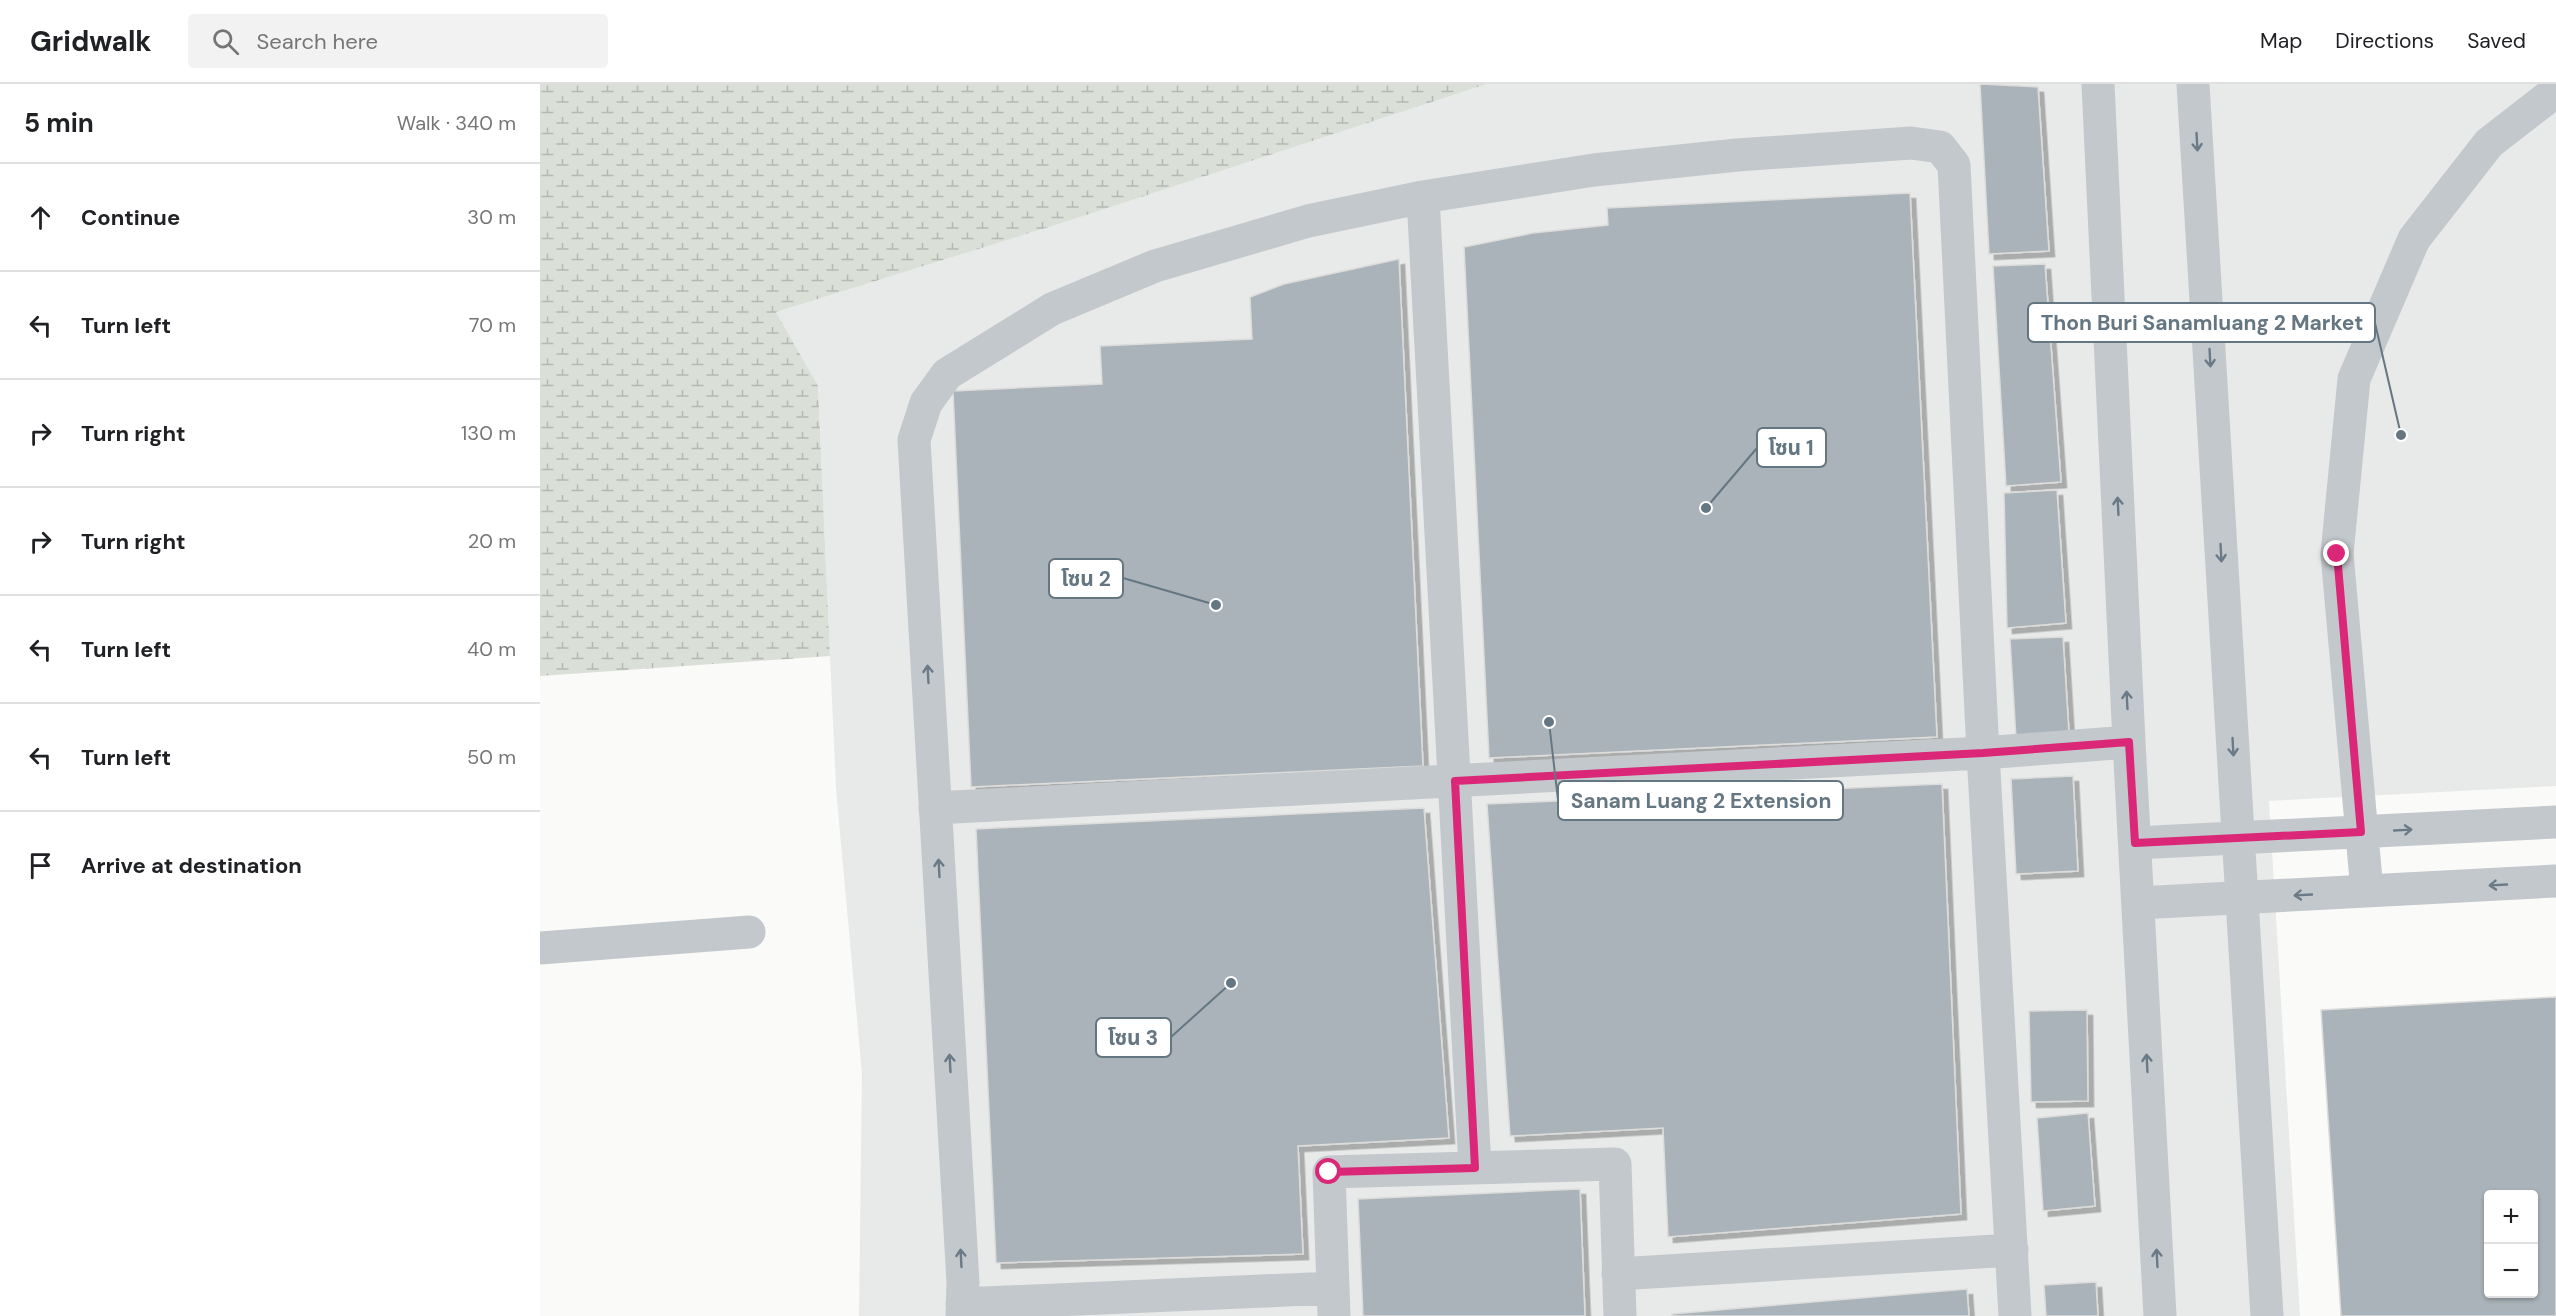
<!DOCTYPE html>
<meta charset="utf-8">
<style>
:root{--surface:#fff;--page:#f2f2f2;--text:#202124;--muted:#757577;--line:#e0e0e0}
body{margin:0;font-family:"DM Sans","Noto Sans Thai",sans-serif;background:var(--page);color:var(--text)}
.controls{position:absolute;right:18px;bottom:18px;display:grid;overflow:hidden;border-radius:6px;box-shadow:0 2px 4px #0004}
.controls button{width:54px;height:54px;display:grid;place-items:center;padding:0;border:0;border-bottom:2px solid var(--line);background:var(--surface);color:var(--text);font:30px sans-serif}
.stop{position:absolute;width:18px;height:18px;margin:-14px;border:4px solid #db2777;border-radius:50%;background:#fff}
.stop.end{background:#db2777;border-color:#fff;box-shadow:0 2px 6px #0008}
.list{margin:0;padding:0;list-style:none}
h2{display:flex;justify-content:space-between;align-items:center;height:78px;margin:0;padding:0 24px;font-size:26px}
h2 small{font-size:20px;font-weight:400;color:var(--muted)}
.list li{display:grid;grid-template-columns:39px 1fr auto;gap:18px;align-items:center;box-sizing:border-box;height:108px;padding:0 24px;border-top:2px solid var(--line)}
.list b{display:block;font-size:22px;white-space:nowrap}
.list em{font-size:20px;font-style:normal;color:var(--muted)}
.icon{flex:none;width:33px;height:33px;fill:none;stroke:currentColor;stroke-width:2;stroke-linecap:round;stroke-linejoin:round}
.map{position:relative;flex:none;width:2016px;height:1232px;overflow:hidden}
header{display:flex;align-items:center;gap:36px;box-sizing:border-box;height:84px;padding:0 30px;background:var(--surface);border-bottom:2px solid var(--line)}
header strong{font-size:28px}
nav{display:flex;gap:33px;margin-inline-start:auto;font-size:21px}
.search{width:420px;height:54px;background:var(--page);display:flex;align-items:center;gap:15px;box-sizing:border-box;padding:0 21px;border-radius:6px;color:var(--muted);font-size:22px}
main{display:flex}
aside{flex:1;background:var(--surface)}
.map>svg:first-child{display:block}
</style>
<header>
<strong>Gridwalk</strong>
<div class="search"><svg class="icon" aria-label="search" viewBox="0 0 24 24"><circle cx="10" cy="10" r="6"/><path d="M15 15l6 6"/></svg>Search here</div>
<nav><a>Map</a><a>Directions</a><a>Saved</a></nav>
</header>
<main>
<aside>
<h2>5 min<small>Walk · 340 m</small></h2>
<ul class="list">
<li><svg class="icon" aria-label="ahead" viewBox="0 0 24 24"><path d="M12 20V5M6 11l6-6 6 6"/></svg><div><b>Continue</b></div><em>30 m</em></li>
<li><svg class="icon" aria-label="left" viewBox="0 0 24 24"><path d="M17 20v-9H6M10 6l-5 5 5 5"/></svg><div><b>Turn left</b></div><em>70 m</em></li>
<li><svg class="icon" aria-label="right" viewBox="0 0 24 24"><path d="M7 20v-9h11M14 6l5 5-5 5"/></svg><div><b>Turn right</b></div><em>130 m</em></li>
<li><svg class="icon" aria-label="right" viewBox="0 0 24 24"><path d="M7 20v-9h11M14 6l5 5-5 5"/></svg><div><b>Turn right</b></div><em>20 m</em></li>
<li><svg class="icon" aria-label="left" viewBox="0 0 24 24"><path d="M17 20v-9H6M10 6l-5 5 5 5"/></svg><div><b>Turn left</b></div><em>40 m</em></li>
<li><svg class="icon" aria-label="left" viewBox="0 0 24 24"><path d="M17 20v-9H6M10 6l-5 5 5 5"/></svg><div><b>Turn left</b></div><em>50 m</em></li>
<li><svg class="icon" aria-label="arrive" viewBox="0 0 24 24"><path d="M6 21V4h12l-3 4 3 4H6"/></svg><div><b>Arrive at destination</b></div></li>
</ul>
</aside>
<div class="map">
<svg width="2016" height="1232" viewBox="0 0 2016 1232">
<defs>
<pattern id="wetland-marsh" width="20" height="14" patternUnits="userSpaceOnUse" patternTransform="scale(1.5)"><rect width="20" height="14" fill="#dadfd7"/><path d="M1 5h8M5 5V1M11 12h8M15 12V8" fill="none" stroke="#b4b9b4"/></pattern>
<filter id="shadow"><feDropShadow dx="5.5" dy="5.5" stdDeviation="0" flood-color="#0004"/></filter>
</defs>
<rect width="100%" height="100%" fill="#fafaf8"/>
<path fill="#e8e9e9" d="M947 0H2016V702L1729 717 1760 1232H319L322 990 296 705 278 303 236 228 522 139Z"/>
<path fill="url(#wetland-marsh)" d="M0 0H947L522 139 236 228 278 302 290 572 0 592Z"/>
<path fill="#aab3b9" stroke="#dcdcda" stroke-width="1.5" fill-rule="evenodd" filter="url(#shadow)" d="M1440 0 1498 3 1509 167 1449 170Z
M1370 109 1397 653 949 674 924 163 993 149 1068 141 1067 124Z
M859 175 883 682 431 703 413 307 562 300 560 262 712 255 710 213 744 200Z
M1505 180 1521 398 1466 402 1453 182Z
M1517 406 1526 539 1467 544 1464 409Z
M1523 553 1529 649 1476 654 1470 555Z
M1533 692 1538 787 1476 790 1471 695Z
M1402 700 1421 1130 1128 1153 1123 1044 970 1052 947 720Z
M884 724 909 1054 758 1062 763 1170 456 1179 436 745Z
M2016 913V1232H1801L1781 926ZM1948 1110H1994V1210H1948Z
M1547 926 1548 1017 1491 1018 1489 927Z
M1548 1029 1555 1122 1503 1127 1497 1034Z
M1040 1105 1045 1232H823L818 1115Z
M1556 1198 1558 1232H1506L1504 1201Z
M1427 1205 1429 1232H1132V1230Z"/>
<g fill="none" stroke-linecap="round" stroke-linejoin="round">
<path stroke="#c3c8cc" stroke-width="33" d="M1558 0 1589 658 1620 1232
M1653 0 1727 1232
M883 113 935 1084
M395 724 1443 669 1589 658
M1595 759 2016 738
M1827 807 1797 470 1814 295 1874 155 1949 59 2016 7
M1598 819 2016 797
M0 864 209 848
M1078 1190 1472 1166
M422 1220 793 1204
M422 1232 423 1198 374 356 386 319 407 290 512 225 615 182 768 137 883 113 1054 86 1197 71 1371 59 1400 63 1414 81 1443 669 1475 1232
M794 1232 789 1088 1075 1080 1080 1232"/>
</g>
<defs><path id="oneway-shaft" d="M-6 0H5M1.5-3L5.5 0L1.5 3" fill="none" stroke-width="1.6" stroke-linecap="round" stroke-linejoin="round" transform="scale(1.5)"/></defs>
<g stroke="#6a7a87">
<use href="#oneway-shaft" transform="translate(1657 58) rotate(87)"/>
<use href="#oneway-shaft" transform="translate(1670 274) rotate(87)"/>
<use href="#oneway-shaft" transform="translate(1578 422) rotate(-93)"/>
<use href="#oneway-shaft" transform="translate(1681 469) rotate(87)"/>
<use href="#oneway-shaft" transform="translate(388 590) rotate(-93)"/>
<use href="#oneway-shaft" transform="translate(1587 616) rotate(-93)"/>
<use href="#oneway-shaft" transform="translate(1693 663) rotate(87)"/>
<use href="#oneway-shaft" transform="translate(1863 746) rotate(-3)"/>
<use href="#oneway-shaft" transform="translate(399 784) rotate(-93)"/>
<use href="#oneway-shaft" transform="translate(1958 801) rotate(177)"/>
<use href="#oneway-shaft" transform="translate(1763 811) rotate(177)"/>
<use href="#oneway-shaft" transform="translate(410 979) rotate(-93)"/>
<use href="#oneway-shaft" transform="translate(1607 979) rotate(-93)"/>
<use href="#oneway-shaft" transform="translate(421 1174) rotate(-93)"/>
<use href="#oneway-shaft" transform="translate(1617 1174) rotate(-93)"/>
</g>
<g fill="none" stroke-linecap="round" stroke-linejoin="round">
<path stroke="#db2777" stroke-width="8" d="M789 1088 935 1084 915 697 1443 669 1589 658 1595 759 1821 748 1797 470"/>
</g>
<path fill="none" stroke="#657683" stroke-width="2" d="M1861 351L1835 239M1166 424L1217 364M676 521L583 494M1009 638L1018 716M691 899L631 953"/>
<g fill="#657683" stroke="#fff" stroke-width="2">
<circle cx="1861" cy="351" r="6"/>
<circle cx="1166" cy="424" r="6"/>
<circle cx="676" cy="521" r="6"/>
<circle cx="1009" cy="638" r="6"/>
<circle cx="691" cy="899" r="6"/>
</g>
<g fill="#fff" stroke="#657683" stroke-width="2">
<rect x="1488" y="219" width="347" height="39" rx="6"/>
<rect x="1217" y="344" width="69" height="39" rx="6"/>
<rect x="509" y="475" width="74" height="39" rx="6"/>
<rect x="1018" y="697" width="285" height="39" rx="6"/>
<rect x="556" y="934" width="75" height="39" rx="6"/>
</g>
<g font-size="21" text-anchor="middle" font-weight="bold" fill="#657683">
<text x="1662" y="246">Thon Buri Sanamluang 2 Market</text>
<text x="1251" y="371">โซน 1</text>
<text x="546" y="502">โซน 2</text>
<text x="1161" y="724">Sanam Luang 2 Extension</text>
<text x="593" y="961">โซน 3</text>
</g>
</svg>
<div class="controls">
<button>+</button>
<button>−</button>
</div>
<div class="stop" style="left:789px;top:1088px"></div>
<div class="stop end" style="left:1797px;top:470px"></div>
</div>
</main>
